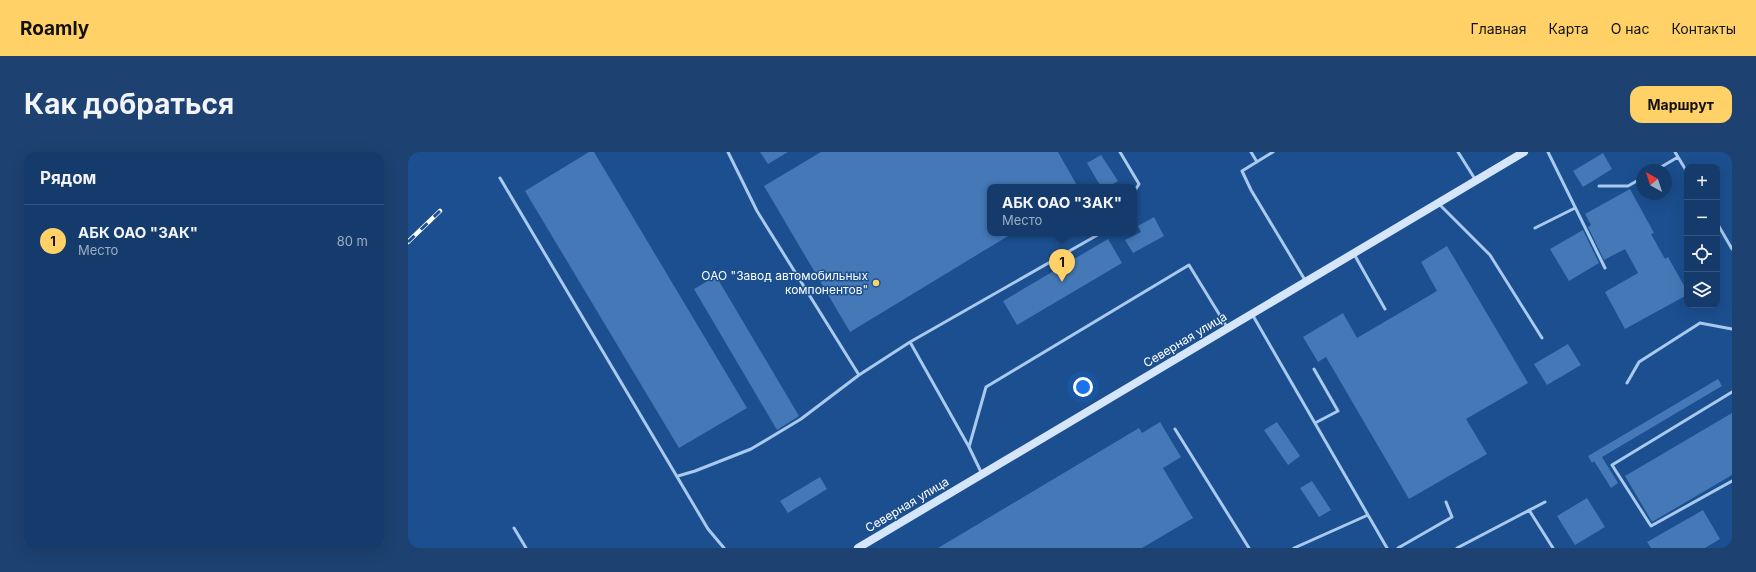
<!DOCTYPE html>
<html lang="ru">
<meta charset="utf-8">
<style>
:root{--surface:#143b6b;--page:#1d4271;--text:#f1f3f6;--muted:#9dadc1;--line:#33557e;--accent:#ffd166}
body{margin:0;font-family:Inter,sans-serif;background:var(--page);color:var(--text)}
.controls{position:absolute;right:12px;top:12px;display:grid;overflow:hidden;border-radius:8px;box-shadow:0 4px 16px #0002}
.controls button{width:36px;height:36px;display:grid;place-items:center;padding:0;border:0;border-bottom:1px solid var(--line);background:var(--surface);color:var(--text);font:20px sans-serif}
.compass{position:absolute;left:1228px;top:12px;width:36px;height:36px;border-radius:50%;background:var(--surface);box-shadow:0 4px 16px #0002;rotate:321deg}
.you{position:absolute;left:675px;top:235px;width:14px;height:14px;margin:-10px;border:3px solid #fff;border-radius:50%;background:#1a73e8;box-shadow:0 0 0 6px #1a73e833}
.badge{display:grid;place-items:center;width:26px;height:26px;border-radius:50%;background:var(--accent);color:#111;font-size:13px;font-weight:700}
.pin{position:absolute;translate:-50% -33px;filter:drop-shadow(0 1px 2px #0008)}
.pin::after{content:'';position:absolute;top:21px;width:14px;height:12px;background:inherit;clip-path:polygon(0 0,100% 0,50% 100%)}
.popup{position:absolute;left:579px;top:32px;width:150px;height:52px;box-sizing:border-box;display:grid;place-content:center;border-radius:8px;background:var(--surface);filter:drop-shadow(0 1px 3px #0005);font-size:13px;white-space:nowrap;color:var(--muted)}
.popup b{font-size:15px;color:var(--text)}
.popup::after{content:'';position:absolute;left:50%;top:100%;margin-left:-8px;border:8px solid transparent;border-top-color:var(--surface)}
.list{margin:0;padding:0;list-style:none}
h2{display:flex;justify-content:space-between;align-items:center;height:52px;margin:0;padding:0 16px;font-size:17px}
h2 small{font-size:13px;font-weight:400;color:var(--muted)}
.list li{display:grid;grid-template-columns:26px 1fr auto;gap:12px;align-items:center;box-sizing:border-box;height:72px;padding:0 16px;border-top:1px solid var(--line)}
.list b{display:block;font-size:15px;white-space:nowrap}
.list p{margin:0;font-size:13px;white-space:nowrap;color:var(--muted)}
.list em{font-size:13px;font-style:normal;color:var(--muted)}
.icon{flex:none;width:22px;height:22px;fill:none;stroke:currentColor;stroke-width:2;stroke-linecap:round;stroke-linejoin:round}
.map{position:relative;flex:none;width:1324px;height:396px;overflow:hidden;border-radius:12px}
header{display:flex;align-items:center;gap:24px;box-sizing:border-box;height:56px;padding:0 20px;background:var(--accent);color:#111}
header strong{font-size:19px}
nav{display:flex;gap:22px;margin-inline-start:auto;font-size:14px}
.intro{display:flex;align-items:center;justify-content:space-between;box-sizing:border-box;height:96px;padding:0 24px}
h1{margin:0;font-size:28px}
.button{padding:10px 18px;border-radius:12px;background:var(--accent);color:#111;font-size:14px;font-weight:700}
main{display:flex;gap:24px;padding:0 24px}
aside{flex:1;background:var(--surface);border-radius:12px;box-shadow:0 4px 16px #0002}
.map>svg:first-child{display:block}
</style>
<header>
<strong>Roamly</strong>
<nav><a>Главная</a><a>Карта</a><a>О нас</a><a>Контакты</a></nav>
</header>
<div class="intro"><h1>Как добраться</h1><a class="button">Маршрут</a></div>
<main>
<aside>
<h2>Рядом<small></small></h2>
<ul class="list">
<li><span class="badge">1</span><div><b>АБК ОАО &quot;ЗАК&quot;</b><p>Место</p></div><em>80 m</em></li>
</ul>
</aside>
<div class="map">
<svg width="1324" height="396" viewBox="0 0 1324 396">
<rect width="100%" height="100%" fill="#1b4f8f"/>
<path fill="#4478b7" d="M181 0H186L339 256 271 296 117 39Z
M352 0H380L360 12Z
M413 0H650L670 35H582V81H605L442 180 356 34Z
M1195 1 1204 17 1175 35 1165 19Z
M693 3 710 29 700 35H693L679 11Z
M1222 37 1246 81 1243 82 1257 107 1260 105 1279 139V143L1217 177 1197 140 1230 121 1217 97 1196 108 1180 75 1183 73 1177 62Z
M746 65 756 84 725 101 717 88 733 80 730 74Z
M1175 78 1191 111 1161 129 1142 97Z
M700 87 714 111 609 173 595 149Z
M1039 94 1120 231 1058 267 1079 302 1001 347 918 205 910 210 895 185 935 161 949 186 1029 139 1013 110Z
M308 124 391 264 369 278 286 137Z
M1160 192 1173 213 1139 233 1126 212Z
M1310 227 1314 234 1194 305 1210 331 1203 336 1186 309 1184 311 1180 304Z
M1324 261V323L1244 370 1217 324Z
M752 270 773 305 755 316 785 366 734 396H530L731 276 734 281Z
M869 270 892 304 880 313 856 278Z
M412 325 419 337 380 361 372 349Z
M904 329 923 358 911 365 892 336Z
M1179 346 1197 375 1167 393 1149 364Z
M1295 358 1312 387 1297 396H1243L1239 390Z"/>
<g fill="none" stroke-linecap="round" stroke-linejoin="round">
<path stroke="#a9c9ee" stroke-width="3" d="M320 0 349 59 451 223
M712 0 731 32 726 40
M843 0 849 10
M865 0 834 19 843 38 897 128
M1050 0 1067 27
M1140 0 1197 116
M1267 0 1279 20
M1248 18 1270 5
M92 26 300 377 316 396
M1191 34H1220L1234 26
M1030 51 1082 103 1134 186
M1309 71 1324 97
M1127 76 1167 56
M946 102 977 157
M844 162 979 396
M502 190 561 295 574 322
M906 217 930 259 907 271
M1219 231 1231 210 1292 171 1324 177
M1324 240 1204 313 1243 374 1324 329
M767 277 841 396
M561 295 578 235 781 113 819 175
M270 324 287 319 343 297 393 267 451 223 502 190 693 81
M1121 358 1145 396
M106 376 118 396
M886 396 960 363
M990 396 1044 365 1038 350
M1049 396 1137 350"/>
<path stroke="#d6e6fa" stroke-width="8" d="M450 396 1116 0"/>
<g stroke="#fff" stroke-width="4.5">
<path id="rail" d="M0 90 32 59"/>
</g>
<use href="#rail" stroke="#1b4f8f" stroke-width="3" stroke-dasharray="9" stroke-linecap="butt"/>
</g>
<circle fill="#ffd166" stroke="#1b4f8f" stroke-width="1.5" cx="468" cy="131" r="4"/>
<g text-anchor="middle" stroke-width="3" stroke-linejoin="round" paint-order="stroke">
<g font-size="12" fill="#fff" stroke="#1b4f8f" text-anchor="end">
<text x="460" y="128">ОАО "Завод автомобильных<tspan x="460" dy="14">компонентов"</tspan></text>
</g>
<g font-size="12" fill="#fff" stroke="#1b4f8f">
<text transform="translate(777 188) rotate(-31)" y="4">Северная улица</text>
<text transform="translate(499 353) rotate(-31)" y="4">Северная улица</text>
</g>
</g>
</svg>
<div class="controls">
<button>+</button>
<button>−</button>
<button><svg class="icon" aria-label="locate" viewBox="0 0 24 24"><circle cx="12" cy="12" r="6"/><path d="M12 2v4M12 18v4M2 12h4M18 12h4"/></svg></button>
<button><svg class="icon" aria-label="layers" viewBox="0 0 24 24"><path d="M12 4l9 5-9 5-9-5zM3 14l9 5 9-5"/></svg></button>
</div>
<svg class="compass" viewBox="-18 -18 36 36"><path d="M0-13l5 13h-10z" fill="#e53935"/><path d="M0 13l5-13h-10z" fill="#9dadc1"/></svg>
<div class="you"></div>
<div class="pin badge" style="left:654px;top:130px">1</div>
<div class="popup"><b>АБК ОАО &quot;ЗАК&quot;</b>Место</div>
</div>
</main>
